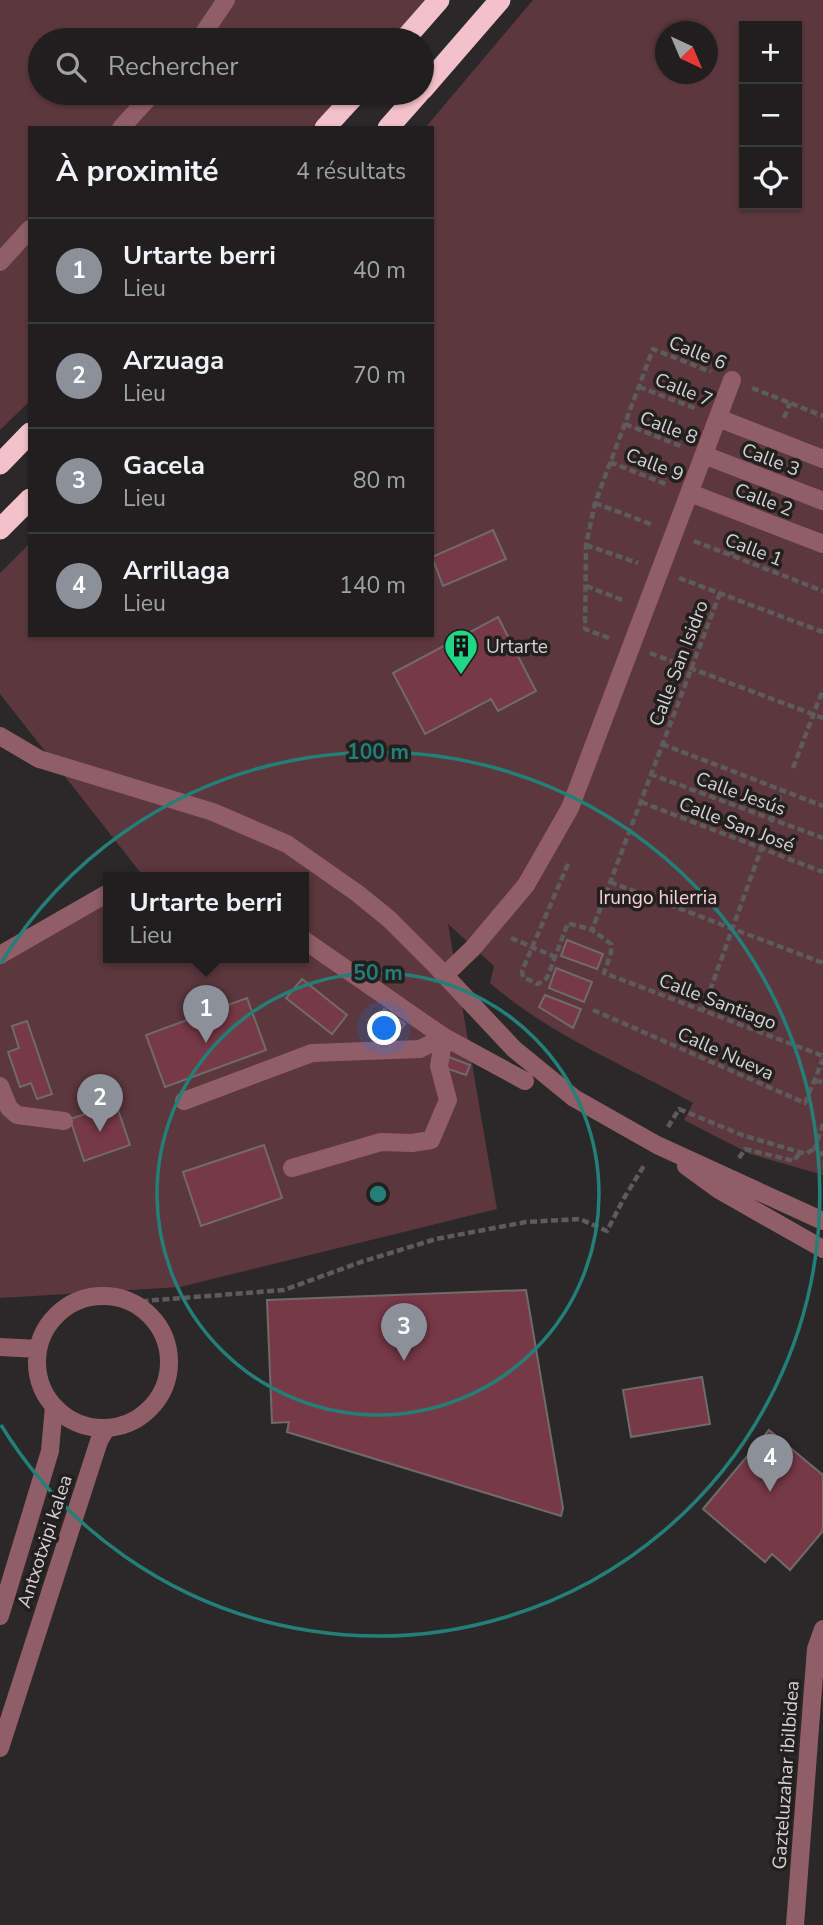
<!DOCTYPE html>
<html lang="fr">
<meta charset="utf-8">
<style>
:root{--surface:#201e1f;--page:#2d2b2c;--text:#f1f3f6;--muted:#a2a2a4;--line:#3d3c3d;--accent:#8c9099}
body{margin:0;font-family:"Nunito Sans",sans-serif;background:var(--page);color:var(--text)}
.controls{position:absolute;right:21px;top:21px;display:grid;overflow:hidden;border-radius:0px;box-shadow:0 2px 5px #0004}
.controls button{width:63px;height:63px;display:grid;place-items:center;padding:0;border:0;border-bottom:2px solid var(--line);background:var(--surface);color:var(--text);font:35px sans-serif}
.compass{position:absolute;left:655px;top:21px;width:63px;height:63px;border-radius:50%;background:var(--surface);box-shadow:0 2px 5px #0004;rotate:136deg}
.you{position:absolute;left:385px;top:1029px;width:24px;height:24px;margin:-18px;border:5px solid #fff;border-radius:50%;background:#1a73e8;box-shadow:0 0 0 10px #1a73e833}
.badge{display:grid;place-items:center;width:46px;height:46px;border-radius:50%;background:var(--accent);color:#fff;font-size:23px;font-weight:700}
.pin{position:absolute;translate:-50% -58px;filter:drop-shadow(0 2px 4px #0008)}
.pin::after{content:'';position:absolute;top:37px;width:24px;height:21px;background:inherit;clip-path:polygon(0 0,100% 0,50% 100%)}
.popup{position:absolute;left:103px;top:872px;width:206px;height:91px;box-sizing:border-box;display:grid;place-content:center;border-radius:0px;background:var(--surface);filter:drop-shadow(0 2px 5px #0005);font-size:23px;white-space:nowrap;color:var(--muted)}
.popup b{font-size:26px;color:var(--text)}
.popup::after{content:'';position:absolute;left:50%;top:100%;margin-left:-14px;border:14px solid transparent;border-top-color:var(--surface)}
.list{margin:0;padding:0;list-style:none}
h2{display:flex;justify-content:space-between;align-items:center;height:91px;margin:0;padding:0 28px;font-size:30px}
h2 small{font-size:23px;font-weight:400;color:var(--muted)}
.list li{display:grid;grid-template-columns:46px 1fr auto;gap:21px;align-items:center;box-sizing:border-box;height:105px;padding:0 28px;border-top:2px solid var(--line)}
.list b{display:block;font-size:26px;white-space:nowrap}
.list p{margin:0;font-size:23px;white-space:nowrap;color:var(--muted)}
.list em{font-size:23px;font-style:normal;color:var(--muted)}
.icon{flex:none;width:38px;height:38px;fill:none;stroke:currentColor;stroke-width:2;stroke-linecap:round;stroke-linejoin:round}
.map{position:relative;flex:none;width:823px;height:1925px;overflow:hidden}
.search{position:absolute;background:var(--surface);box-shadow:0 2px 5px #0004;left:28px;top:28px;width:406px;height:77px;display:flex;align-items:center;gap:18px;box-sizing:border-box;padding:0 24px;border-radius:38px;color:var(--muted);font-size:26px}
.panel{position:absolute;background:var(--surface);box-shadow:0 2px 5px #0004;left:28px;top:126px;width:406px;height:511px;border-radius:0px}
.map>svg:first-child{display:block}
</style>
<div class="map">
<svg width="823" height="1925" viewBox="0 0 823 1925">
<rect width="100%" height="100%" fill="#2b2829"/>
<path fill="#5c373e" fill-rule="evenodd" d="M0 0H436L403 40H40V93H349L313 128H30V401L0 430Z
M533 0H823V1175L750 1154 684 1120 693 1103C625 1065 549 1035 490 983L494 966 448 924 497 1209 180 1287 0 1298V956L108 899V957H304V877H144L0 694V573L30 543V635H432V128H425ZM744 26H797V205H744ZM666 32H708V74H666Z"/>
<path fill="#783947" stroke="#6f6b6c" stroke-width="2" d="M493 530 506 559 443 586 432 557Z
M498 617 536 691 498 711 491 699 425 734 393 673Z
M567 940 603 954 597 969 561 956Z
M556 968 592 982 584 1002 549 988Z
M302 979 347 1015 332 1034 286 998Z
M545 995 581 1009 573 1028 539 1007Z
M247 998 266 1050 165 1087 146 1035Z
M384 1009 405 1024 399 1031 395 1027 393 1030 377 1018Z
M27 1021 52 1094 37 1099 31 1083 20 1087 8 1052 19 1048 12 1026Z
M449 1057 470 1065 466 1075 445 1068Z
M116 1104 130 1145 84 1161 70 1119Z
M264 1145 282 1198 201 1226 183 1172Z
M526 1290 563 1508 561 1516 287 1432 289 1422 272 1423 267 1300Z
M702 1377 710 1424 631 1437 623 1390Z
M769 1430 823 1475V1531L790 1570 772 1554 765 1562 703 1509Z"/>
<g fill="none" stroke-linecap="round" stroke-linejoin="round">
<path stroke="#5e5b5c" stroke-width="4.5" stroke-dasharray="7 3.5" stroke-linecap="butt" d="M639 387 697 409
M752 388 823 416
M784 418 790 403
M625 424 683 447
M610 462 668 485
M595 503 653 525
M694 541 823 591
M586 545 638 563
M731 555 739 534
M679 578 823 632
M586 586 625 601
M720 593 592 930 611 944V953L604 973 823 1056
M609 638 585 629 586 545 595 503 653 349 711 372
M650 653 823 718
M662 744 823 806
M793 768 823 689
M650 774 823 838
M641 802 823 872
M568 864 522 971 523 977 538 984 547 978 568 923 592 930
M610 882 823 963
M511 938 555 957
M593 1010 805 1103 823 1059
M703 1010 782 791
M815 1081 823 1082
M823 1124 815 1148 823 1155
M668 1127 679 1109 742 1135 806 1154 815 1148
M739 1158 745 1149 794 1161 800 1152
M131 1302 284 1290 361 1262 436 1239 526 1222 580 1219 607 1231 624 1198 645 1164"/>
<path stroke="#915e68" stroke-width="18" d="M199 40 226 0
M121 128 153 93
M0 262 30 229
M718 418 823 459
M704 455 823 501
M690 493 823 544
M0 736 39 759 213 812 287 844 357 893 389 919 436 966 514 1049 574 1098 657 1145 823 1221
M304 940 444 1037 525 1081
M0 955 108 893
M445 975 473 948 526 885 570 808 732 380
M0 1086 9 1108 17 1115 64 1121
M184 1101 312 1053 420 1049 444 1037
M686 1166 719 1190 823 1249
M292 1168 381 1142 412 1143 431 1140 448 1100 439 1066 444 1037
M37 1362a66 66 0 1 1 132 0a66 66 0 1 1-132 0Z
M0 1347 38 1349
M0 1616 50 1451 54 1406
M0 1748 99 1441 106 1429
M795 1925 816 1649 823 1629"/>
<path stroke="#f4c0c9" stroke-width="21" d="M404 40 439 0
M422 90 500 0
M325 128 357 93
M388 128 419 93
M0 464 30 433
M0 529 30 499"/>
</g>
<g fill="none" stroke="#237f78" stroke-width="3.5">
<circle cx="378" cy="1194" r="221"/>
<path d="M1 963A442 442 0 1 1 1 1425"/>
</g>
<defs>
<g id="building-pin" transform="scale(1.75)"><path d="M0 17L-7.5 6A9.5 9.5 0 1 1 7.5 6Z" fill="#1ed888" stroke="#221f1f"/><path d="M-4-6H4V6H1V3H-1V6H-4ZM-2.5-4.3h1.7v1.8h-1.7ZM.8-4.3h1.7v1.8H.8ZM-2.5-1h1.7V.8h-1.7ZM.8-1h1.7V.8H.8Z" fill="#111"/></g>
</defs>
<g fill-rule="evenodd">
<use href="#building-pin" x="461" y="646"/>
</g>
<g text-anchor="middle" stroke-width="7" stroke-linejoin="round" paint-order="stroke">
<g font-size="19" fill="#d4d2d3" stroke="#221f1f">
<text transform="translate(698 352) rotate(22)" y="7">Calle 6</text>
<text transform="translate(684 389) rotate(22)" y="7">Calle 7</text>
<text transform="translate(669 427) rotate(21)" y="7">Calle 8</text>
<text transform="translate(771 459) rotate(21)" y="7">Calle 3</text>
<text transform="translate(655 464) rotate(21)" y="7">Calle 9</text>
<text transform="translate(764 499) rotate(21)" y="7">Calle 2</text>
<text transform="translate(754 549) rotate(21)" y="7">Calle 1</text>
<text transform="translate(678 663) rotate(-69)" y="7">Calle San Isidro</text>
<text transform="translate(741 793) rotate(20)" y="7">Calle Jesús</text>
<text transform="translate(737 824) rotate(21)" y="7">Calle San José</text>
<text transform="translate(718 1001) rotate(21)" y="7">Calle Santiago</text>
<text transform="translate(726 1053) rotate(24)" y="7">Calle Nueva</text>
<text transform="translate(44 1541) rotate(-72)" y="7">Antxotxipi kalea</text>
<text transform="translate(785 1775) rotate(-86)" y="7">Gazteluzahar ibilbidea</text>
</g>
<g font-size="19" fill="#d4d2d3" stroke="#221f1f" text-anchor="start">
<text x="486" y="653">Urtarte</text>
</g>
<g font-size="19" fill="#f9d0d6" stroke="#221f1f">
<text x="658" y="904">Irungo hilerria</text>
</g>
</g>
<circle cx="378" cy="1194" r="10" fill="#237f78" stroke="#221f1f" stroke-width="3.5"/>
<g font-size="21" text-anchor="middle" font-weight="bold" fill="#237f78" stroke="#221f1f" stroke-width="7" stroke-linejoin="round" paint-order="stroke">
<text x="378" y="759">100 m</text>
<text x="378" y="980">50 m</text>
</g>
</svg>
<div class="controls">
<button>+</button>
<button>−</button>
<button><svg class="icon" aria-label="locate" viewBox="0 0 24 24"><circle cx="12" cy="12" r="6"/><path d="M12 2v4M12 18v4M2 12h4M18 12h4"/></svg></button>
</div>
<svg class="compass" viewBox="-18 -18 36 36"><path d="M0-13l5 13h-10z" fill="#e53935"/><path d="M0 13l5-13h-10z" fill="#a2a2a4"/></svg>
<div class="you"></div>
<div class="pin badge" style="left:206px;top:1043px">1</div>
<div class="popup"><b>Urtarte berri</b>Lieu</div>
<div class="pin badge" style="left:100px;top:1132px">2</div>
<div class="pin badge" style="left:404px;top:1361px">3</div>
<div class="pin badge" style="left:770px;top:1492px">4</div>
<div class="search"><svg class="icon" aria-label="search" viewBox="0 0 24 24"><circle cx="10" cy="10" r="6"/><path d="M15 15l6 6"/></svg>Rechercher</div>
<section class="panel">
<h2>À proximité<small>4 résultats</small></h2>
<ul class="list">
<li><span class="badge">1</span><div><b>Urtarte berri</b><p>Lieu</p></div><em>40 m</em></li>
<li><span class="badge">2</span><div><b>Arzuaga</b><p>Lieu</p></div><em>70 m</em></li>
<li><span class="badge">3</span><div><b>Gacela</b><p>Lieu</p></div><em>80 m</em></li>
<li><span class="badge">4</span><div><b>Arrillaga</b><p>Lieu</p></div><em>140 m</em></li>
</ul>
</section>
</div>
